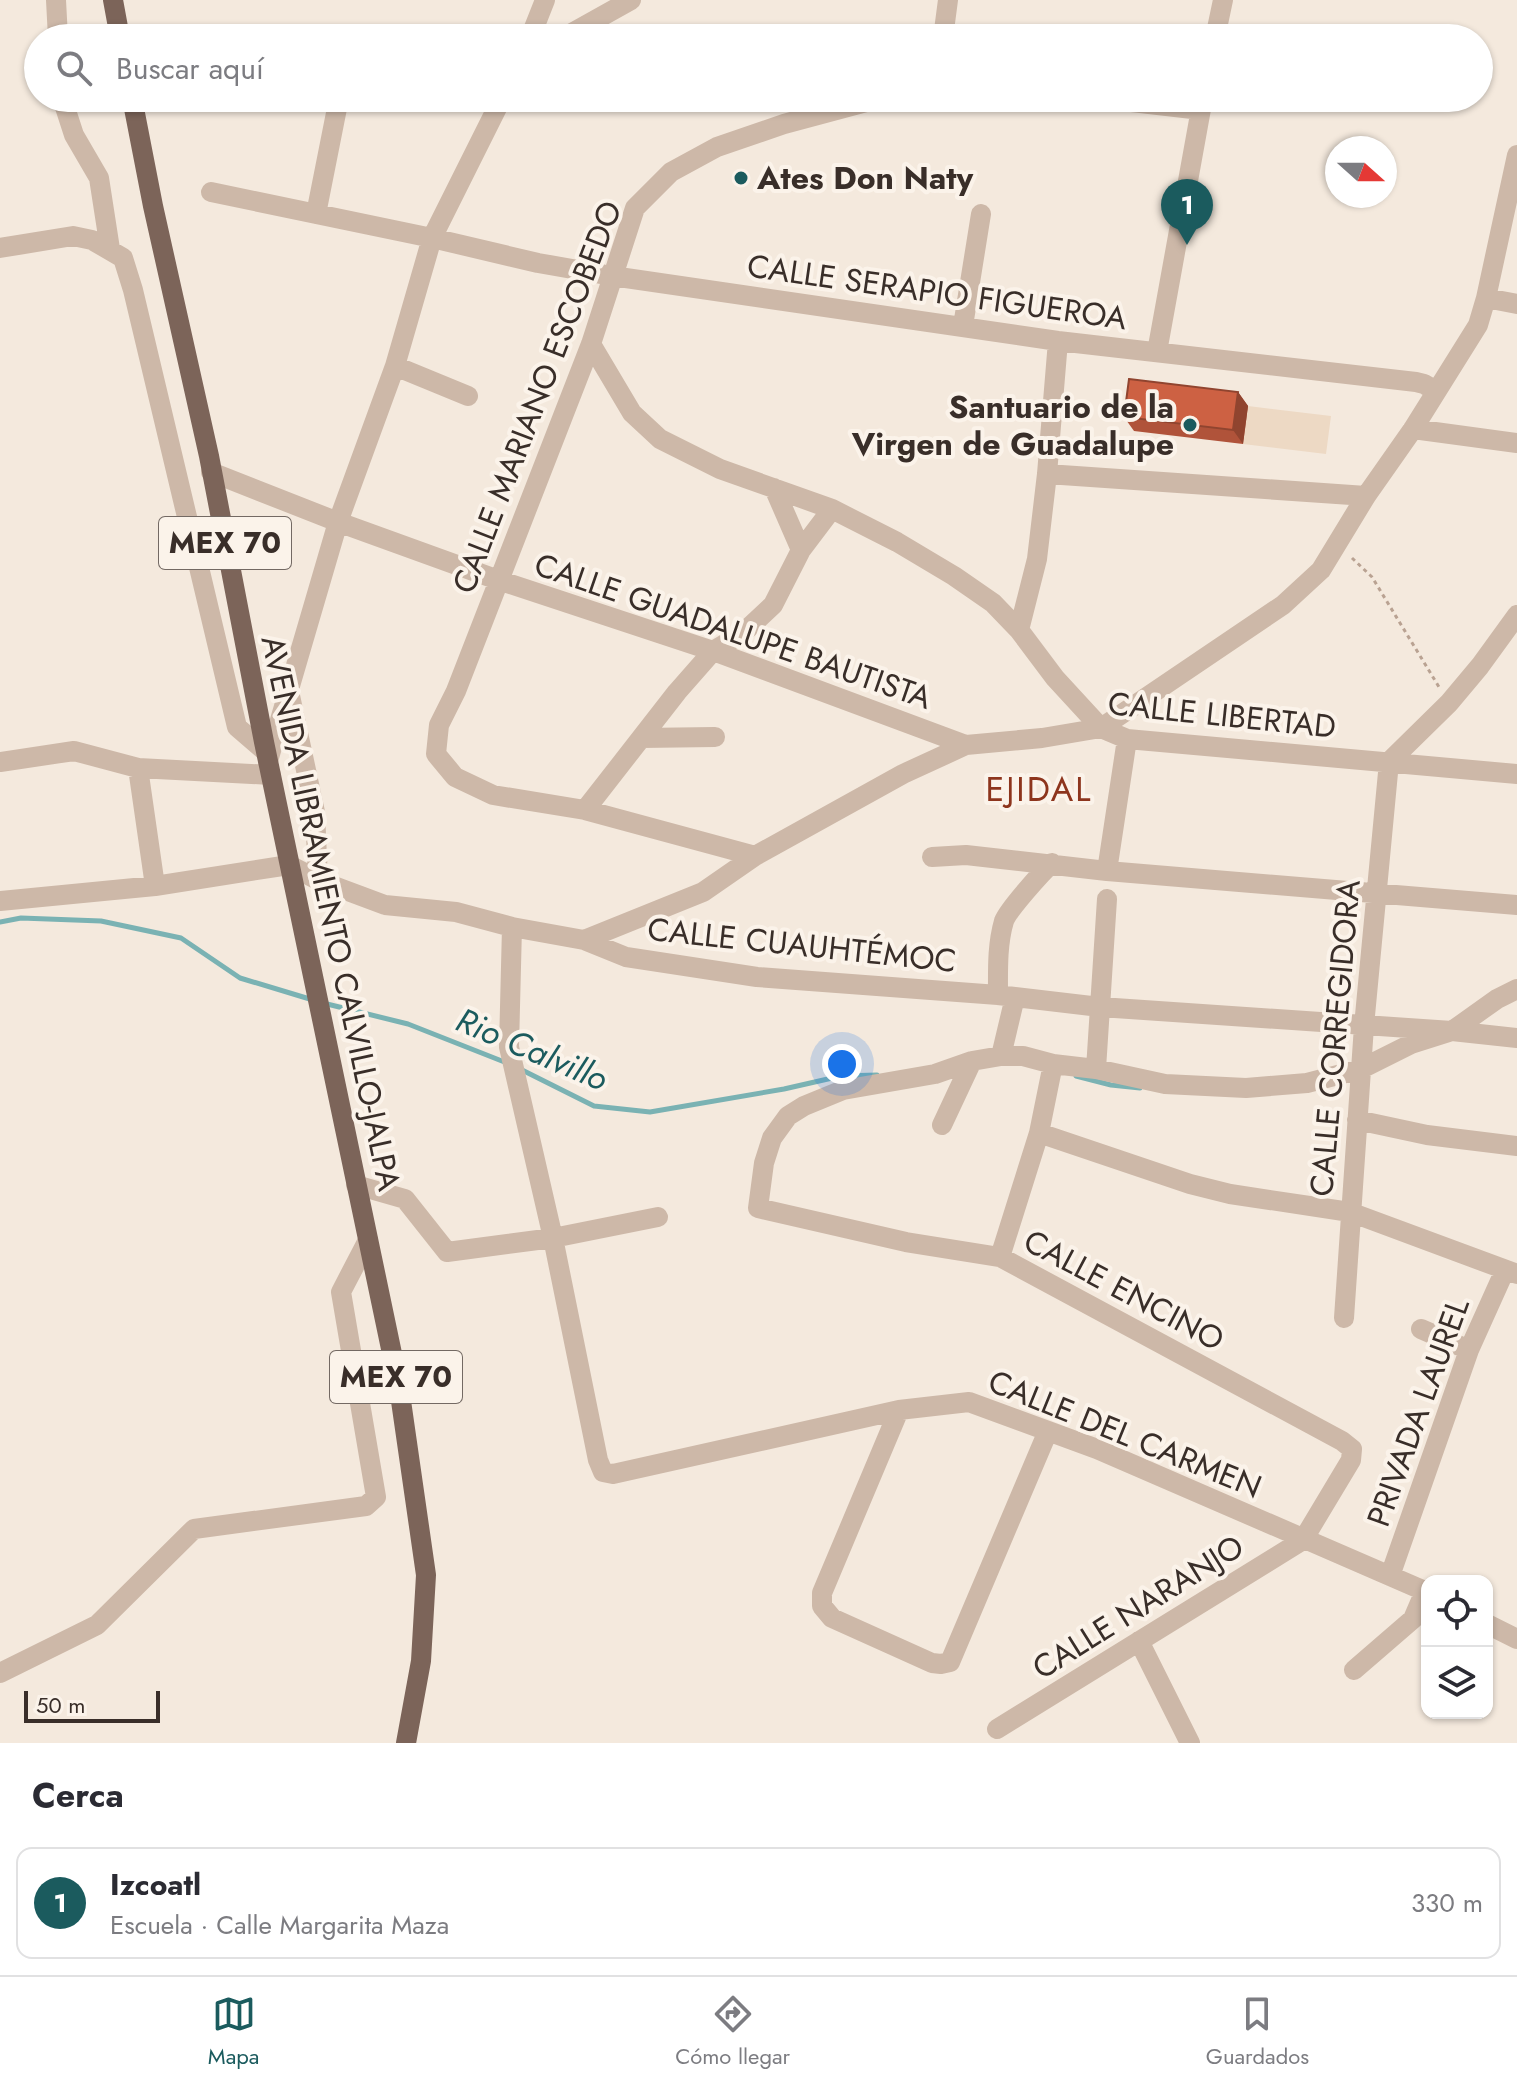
<!DOCTYPE html>
<html lang="es">
<meta charset="utf-8">
<style>
:root{--surface:#fff;--page:#f7f7f7;--text:#2b2b33;--muted:#7c7c81;--line:#e1e1e2;--accent:#1b5b5e}
body{margin:0;font-family:Jost,sans-serif;background:var(--page);color:var(--text)}
.controls{position:absolute;right:24px;bottom:24px;display:grid;overflow:hidden;border-radius:16px;box-shadow:0 2px 6px #0004}
.controls button{width:72px;height:72px;display:grid;place-items:center;padding:0;border:0;border-bottom:2px solid var(--line);background:var(--surface);color:var(--text);font:40px sans-serif}
.compass{position:absolute;left:1325px;top:136px;width:72px;height:72px;border-radius:50%;background:var(--surface);box-shadow:0 2px 6px #0004;rotate:111deg}
.scale{position:absolute;left:24px;bottom:20px;width:136px;box-sizing:border-box;padding-left:8px;border:4px solid #392e29;border-top:0;font-size:22px;line-height:28px;white-space:nowrap;color:#392e29;-webkit-text-stroke:6px #fbf3ea;paint-order:stroke}
.you{position:absolute;left:842px;top:1064px;width:28px;height:28px;margin:-20px;border:6px solid #fff;border-radius:50%;background:#1a73e8;box-shadow:0 0 0 12px #1a73e833}
.badge{display:grid;place-items:center;width:52px;height:52px;border-radius:50%;background:var(--accent);color:#fff;font-size:26px;font-weight:700}
.pin{position:absolute;translate:-50% -66px;filter:drop-shadow(0 2px 4px #0008)}
.pin::after{content:'';position:absolute;top:42px;width:28px;height:24px;background:inherit;clip-path:polygon(0 0,100% 0,50% 100%)}
.list{margin:0;padding:0;list-style:none}
h2{display:flex;justify-content:space-between;align-items:center;height:104px;margin:0;padding:0 32px;font-size:34px}
h2 small{font-size:26px;font-weight:400;color:var(--muted)}
.list li{display:grid;grid-template-columns:52px 1fr auto;gap:24px;align-items:center;box-sizing:border-box;height:112px;margin:0 16px 16px;padding:0 16px;border:2px solid var(--line);border-radius:16px}
.list b{display:block;font-size:30px;white-space:nowrap}
.list p{margin:0;font-size:26px;white-space:nowrap;color:var(--muted)}
.list em{font-size:26px;font-style:normal;color:var(--muted)}
.icon{flex:none;width:44px;height:44px;fill:none;stroke:currentColor;stroke-width:2;stroke-linecap:round;stroke-linejoin:round}
.map{position:relative;flex:none;width:1517px;height:1743px;overflow:hidden}
.search{position:absolute;background:var(--surface);box-shadow:0 2px 6px #0004;left:24px;right:24px;top:24px;height:88px;display:flex;align-items:center;gap:20px;box-sizing:border-box;padding:0 28px;border-radius:44px;color:var(--muted);font-size:30px}
.sheet{height:232px;background:var(--surface)}
nav{display:flex;justify-content:space-around;align-items:center;box-sizing:border-box;height:112px;border-top:2px solid var(--line);background:var(--surface);font-size:22px;color:var(--muted)}
nav a{display:grid;justify-items:center;gap:4px}
nav .on{color:var(--accent)}
.map>svg:first-child{display:block}
</style>
<div class="map">
<svg width="1517" height="1743" viewBox="0 0 1517 1743">
<rect width="100%" height="100%" fill="#f4e9dd"/>
<path fill="#edd9c4" d="M1248 406 1331 416 1326 454 1243 444Z"/>
<g fill="none" stroke-linecap="round" stroke-linejoin="round">
<path stroke="#7ab2b3" stroke-width="5" d="M0 922 21 918 101 921 181 938 240 978 313 1000
M323 1003 408 1024 507 1063
M520 1069 594 1106 650 1112 784 1089 841 1076 877 1075
M1076 1076 1111 1085 1140 1088"/>
<path stroke="#b9a292" stroke-width="3" stroke-dasharray="4 4" stroke-linecap="butt" d="M1352 558 1372 577 1439 687"/>
<path stroke="#cdb8a8" stroke-width="20" d="M56 0 58 38
M351 38 352 35
M530 38 545 0
M563 38 631 0
M943 38 948 0
M1215 38 1223 0
M62 98 74 135 99 178 110 249
M1097 98 1201 110
M211 192 432 238 538 263 612 276 1058 341 1416 382 1424 384 1436 391
M316 214 339 98
M0 248 73 236 92 240 123 258 133 290 237 727 266 752
M1486 298 1517 304
M963 326 981 214
M591 344 632 413 660 439 720 469 832 509 897 542 954 576 993 603 1019 630 1055 678 1101 728 1283 605 1321 570 1366 496 1413 429 1478 325 1486 298 1517 155
M1157 352 1203 98
M395 366 468 396
M1413 429 1517 443
M211 472 338 522 501 581 713 651 966 745
M1047 474 1366 496
M774 488 801 550
M1019 630 1037 559 1047 474 1058 341
M289 691 315 812 318 880
M641 738 715 737
M268 761 338 522 395 366 432 238 502 98
M0 762 74 751 138 768 271 775
M1389 762 1449 703 1480 666 1517 615
M138 768 155 886
M585 810 677 692 713 651 743 633 773 605 801 550 832 509
M755 856 585 810 493 795 455 777 436 754 439 725 456 691 591 344 635 208 671 172 717 147 784 124 881 98
M932 857 966 855 1107 871 1517 905
M1107 871 1127 739
M0 901 155 886 289 865 318 880 385 905 456 912 512 927 584 940 626 957 757 977 998 995 1100 1007 1452 1031 1517 1038
M512 927 509 1047 553 1238 598 1460 603 1472 613 1474 899 1410 969 1402 1097 1449 1427 1592
M584 940 703 892 755 856 903 774 966 745 1042 738 1101 728 1127 739 1517 774
M998 995C998 970 997 945 1004 921 1008 910 1042 872 1052 863
M1001 1056 1015 997
M1096 1069 1107 899
M1357 1120 1427 1135 1517 1146
M942 1125 972 1061
M1039 1133 1190 1184 1230 1194 1350 1212 1517 1274
M356 1185 405 1199 447 1252 553 1238 658 1217
M1000 1257 1039 1133 1053 1064
M1344 1318 1364 1026 1389 762
M1421 1329 1469 1350
M899 1410 822 1593V1606L832 1618 932 1663 941 1664 950 1662 1048 1431
M1390 1576 1469 1350 1505 1270
M1487 1624 1517 1639
M1139 1641 1190 1743
M1354 1670 1413 1619 1425 1591
M0 1673 97 1625 194 1529 366 1506 376 1497 341 1292 368 1240
M997 1729 1303 1540 1351 1460 1352 1449 1342 1441 1000 1257 906 1242 758 1208 764 1163 772 1138 788 1116 804 1106 843 1090 935 1074 972 1061 1001 1056H1023L1053 1064 1096 1069 1165 1084 1246 1088 1307 1083 1361 1069 1411 1044 1452 1031 1497 999 1517 989"/>
<path stroke="#7c6459" stroke-width="20" d="M113 0 120 38
M132 98 153 206 209 456 264 742 399 1387 426 1575 421 1661 406 1743"/>
</g>
<path fill="#b0533a" d="M1238 392 1248 406 1243 444 1134 431 1124 417Z"/>
<path fill="#90442f" d="M1238 392 1248 406 1243 444 1233 430Z"/>
<path fill="#cd6143" stroke="#90442f" stroke-width="2" d="M1129 379 1238 392 1233 430 1124 417Z"/>
<g fill="#1b5b5e" stroke="#fbf3ea" stroke-width="3">
<circle cx="741" cy="178" r="8"/>
<circle cx="1190" cy="425" r="8"/>
</g>
<g text-anchor="middle" stroke-width="8" stroke-linejoin="round" paint-order="stroke">
<g fill="#fbf3ea" stroke="#736963" stroke-width="2">
<rect x="159" y="517" width="132" height="52" rx="6"/>
<rect x="330" y="1351" width="132" height="52" rx="6"/>
</g>
<g font-size="30" font-weight="bold" fill="#392e29">
<text x="225" y="553">MEX 70</text>
<text x="396" y="1387">MEX 70</text>
</g>
<g font-size="32" font-weight="bold" fill="#392e29" stroke="#fbf3ea" text-anchor="start">
<text x="757" y="189">Ates Don Naty</text>
<text x="1174" y="418" text-anchor="end">Santuario de la<tspan x="1174" dy="37">Virgen de Guadalupe</tspan></text>
</g>
<g font-size="32" fill="#392e29" stroke="#fbf3ea">
<text transform="translate(937 292) rotate(8)" y="11">CALLE SERAPIO FIGUEROA</text>
<text transform="translate(537 397) rotate(-69)" y="11">CALLE MARIANO ESCOBEDO</text>
<text transform="translate(733 631) rotate(19)" y="11">CALLE GUADALUPE BAUTISTA</text>
<text transform="translate(1222 715) rotate(6)" y="11">CALLE LIBERTAD</text>
<text transform="translate(331 913) rotate(78)" y="11">AVENIDA LIBRAMIENTO CALVILLO-JALPA</text>
<text transform="translate(802 945) rotate(6)" y="11">CALLE CUAUHTÉMOC</text>
<text transform="translate(1335 1038) rotate(-85)" y="11">CALLE CORREGIDORA</text>
<text transform="translate(1124 1290) rotate(28)" y="11">CALLE ENCINO</text>
<text transform="translate(1418 1412) rotate(-70)" y="11">PRIVADA LAUREL</text>
<text transform="translate(1125 1434) rotate(22)" y="11">CALLE DEL CARMEN</text>
<text transform="translate(1138 1607) rotate(-32)" y="11">CALLE NARANJO</text>
</g>
<g font-size="34" letter-spacing="2" fill="#8d351d" stroke="#fbf3ea">
<text x="1039" y="801">EJIDAL</text>
</g>
<g font-size="34" font-style="italic" fill="#1b5b5e" stroke="#fbf3ea">
<text transform="translate(532 1049) rotate(23)" y="12">Rio Calvillo</text>
</g>
</g>
</svg>
<div class="controls">
<button><svg class="icon" aria-label="locate" viewBox="0 0 24 24"><circle cx="12" cy="12" r="6"/><path d="M12 2v4M12 18v4M2 12h4M18 12h4"/></svg></button>
<button><svg class="icon" aria-label="layers" viewBox="0 0 24 24"><path d="M12 4l9 5-9 5-9-5zM3 14l9 5 9-5"/></svg></button>
</div>
<svg class="compass" viewBox="-18 -18 36 36"><path d="M0-13l5 13h-10z" fill="#e53935"/><path d="M0 13l5-13h-10z" fill="#7c7c81"/></svg>
<div class="scale">50 m</div>
<div class="you"></div>
<div class="pin badge" style="left:1187px;top:245px">1</div>
<div class="search"><svg class="icon" aria-label="search" viewBox="0 0 24 24"><circle cx="10" cy="10" r="6"/><path d="M15 15l6 6"/></svg>Buscar aquí</div>
</div>
<section class="sheet">
<h2>Cerca<small></small></h2>
<ul class="list">
<li><span class="badge">1</span><div><b>Izcoatl</b><p>Escuela · Calle Margarita Maza</p></div><em>330 m</em></li>
</ul>
</section>
<nav>
<a class="on"><svg class="icon" aria-label="map" viewBox="0 0 24 24"><path d="M3 6l6-2 6 2 6-2v14l-6 2-6-2-6 2zM9 4v14M15 6v14"/></svg>Mapa</a>
<a><svg class="icon" aria-label="directions" viewBox="0 0 24 24"><path d="M12 3l9 9-9 9-9-9zM9 14v-3h6M13 9l2 2-2 2"/></svg>Cómo llegar</a>
<a><svg class="icon" aria-label="saved" viewBox="0 0 24 24"><path d="M7 4h10v16l-5-4-5 4z"/></svg>Guardados</a>
</nav>
